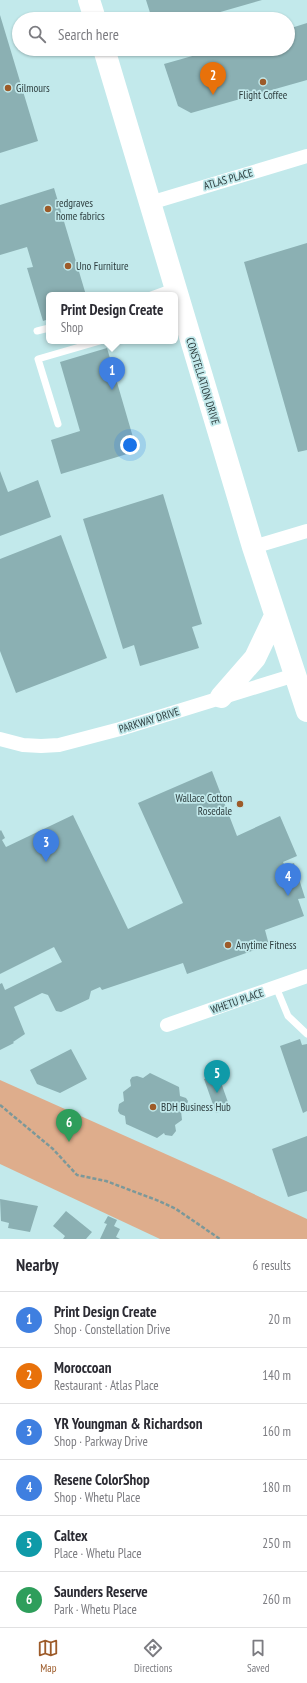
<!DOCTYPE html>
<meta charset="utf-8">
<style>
:root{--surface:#fff;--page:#f7f7f7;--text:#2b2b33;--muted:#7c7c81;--line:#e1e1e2;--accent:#9d5b29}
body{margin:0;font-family:"PT Sans Narrow",sans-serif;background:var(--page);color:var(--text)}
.you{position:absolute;left:130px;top:445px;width:14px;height:14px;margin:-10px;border:3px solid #fff;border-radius:50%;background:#1a73e8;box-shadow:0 0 0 6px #1a73e833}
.badge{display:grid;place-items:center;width:26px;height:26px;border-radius:50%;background:var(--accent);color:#fff;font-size:13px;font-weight:700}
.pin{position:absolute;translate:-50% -33px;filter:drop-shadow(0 1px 2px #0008)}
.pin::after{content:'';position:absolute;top:21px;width:14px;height:12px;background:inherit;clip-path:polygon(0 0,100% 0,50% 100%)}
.popup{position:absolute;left:46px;top:292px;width:132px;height:52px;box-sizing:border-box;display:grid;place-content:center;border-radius:6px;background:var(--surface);filter:drop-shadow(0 1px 3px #0005);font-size:13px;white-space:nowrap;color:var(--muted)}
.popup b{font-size:15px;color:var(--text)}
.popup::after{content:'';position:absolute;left:50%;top:100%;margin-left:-8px;border:8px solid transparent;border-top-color:var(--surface)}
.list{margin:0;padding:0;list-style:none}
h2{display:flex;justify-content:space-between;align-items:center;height:52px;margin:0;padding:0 16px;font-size:17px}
h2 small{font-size:13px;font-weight:400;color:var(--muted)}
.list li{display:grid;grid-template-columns:26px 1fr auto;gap:12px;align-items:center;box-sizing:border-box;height:56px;padding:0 16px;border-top:1px solid var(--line)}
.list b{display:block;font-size:15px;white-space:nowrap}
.list p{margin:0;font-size:13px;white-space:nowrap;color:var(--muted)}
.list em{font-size:13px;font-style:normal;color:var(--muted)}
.icon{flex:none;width:22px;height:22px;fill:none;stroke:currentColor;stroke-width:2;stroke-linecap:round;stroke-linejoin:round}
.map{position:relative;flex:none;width:307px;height:1239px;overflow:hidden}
.search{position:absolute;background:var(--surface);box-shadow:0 1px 3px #0004;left:12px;right:12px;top:12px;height:44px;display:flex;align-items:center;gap:10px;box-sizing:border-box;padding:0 14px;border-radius:22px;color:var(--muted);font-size:15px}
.sheet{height:388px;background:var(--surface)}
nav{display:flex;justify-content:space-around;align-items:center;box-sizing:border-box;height:56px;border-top:1px solid var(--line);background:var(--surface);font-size:11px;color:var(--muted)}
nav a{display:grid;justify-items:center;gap:2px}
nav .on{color:var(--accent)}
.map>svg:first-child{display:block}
</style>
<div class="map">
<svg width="307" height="1239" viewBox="0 0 307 1239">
<rect width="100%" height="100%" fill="#c2e9eb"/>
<path fill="#dead8c" d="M0 1080 226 1181 307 1219V1239H160L0 1164Z"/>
<path fill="#8bb0b3" d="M146 0H262L196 19H152Z
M0 15 38 141 0 153Z
M307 23V80L191 113 178 106 164 64 217 49H288V29Z
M54 188 86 295H49V319L43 321 27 268 33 267 27 247 0 255V205Z
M307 243V450L298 452 244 262Z
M107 348 137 451 61 474 51 440 80 431 60 362Z
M0 471 8 492 38 480 51 517 0 536Z
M163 494 202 624 192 627 199 648 140 666 134 645 123 649 83 519Z
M61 535 107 658 16 693 0 651V559Z
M212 771 237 836 280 816 297 856 283 862 285 866 294 863 305 898 298 899 304 916 265 930 269 945 187 974 183 963 102 990 100 987 91 991 89 999 61 1012 56 1011 48 995 42 993 14 1007 25 1034 13 1042 14 1043 0 1050V984L2 983 5 990 62 962 54 947 0 974V831L1 830 5 838 2 840 6 847 73 815 128 929 183 903 138 803Z
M300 1039 302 1045 307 1044V1111L303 1113 280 1046Z
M71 1049 87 1079 60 1093 37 1084 30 1070Z
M150 1073 179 1087 180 1096 186 1098 188 1101 186 1108 181 1111 182 1120 175 1125 176 1131 172 1136 165 1135 164 1133 157 1138 126 1124 125 1116 120 1114 118 1111 119 1104 124 1101 123 1092 131 1086 130 1080 132 1077 137 1076 143 1078Z
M218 1074 230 1108 216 1113 204 1079Z
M307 1136V1191L288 1197 272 1149Z
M0 1199 38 1206 30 1232 8 1228 9 1223 1 1221Z
M66 1211 92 1232 86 1239H63L65 1236 53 1226Z
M108 1216 117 1220 114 1226 120 1229 116 1237 120 1239H100L107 1224 104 1223Z"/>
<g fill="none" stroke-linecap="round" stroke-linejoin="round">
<path stroke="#7c9899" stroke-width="2.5" stroke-dasharray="4 2" stroke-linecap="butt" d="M0 1105 53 1149 77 1175 106 1181 159 1201 176 1209 220 1239"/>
<path stroke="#fff" stroke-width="7" d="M151 295 173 287
M37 331 49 328
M58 424 38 359 100 341
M276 987 288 1016 307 1034"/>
<path stroke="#fff" stroke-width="14" d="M150 203 307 156
M253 547 307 531
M0 739 23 745 41 746 59 745 120 729 295 675
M167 1025 307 976"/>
<path stroke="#fff" stroke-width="22" d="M89 0 95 19
M104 49 253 547 307 711
M221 697 255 658 275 616"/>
</g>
<g fill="#9d5b29" stroke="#c2e9eb" stroke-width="1.5">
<circle cx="263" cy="82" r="4"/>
<circle cx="8" cy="88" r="4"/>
<circle cx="48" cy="209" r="4"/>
<circle cx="68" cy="266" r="4"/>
<circle cx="240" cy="804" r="4"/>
<circle cx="228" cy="945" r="4"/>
<circle cx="153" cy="1107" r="4"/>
</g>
<g text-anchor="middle" stroke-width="3.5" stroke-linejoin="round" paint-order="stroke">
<g font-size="11" fill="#2d3d3e" stroke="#c2e9eb" text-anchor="start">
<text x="16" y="92">Gilmours</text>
<text x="263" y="99" text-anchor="middle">Flight Coffee</text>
<text x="56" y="207">redgraves<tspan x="56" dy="13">home fabrics</tspan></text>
<text x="76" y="270">Uno Furniture</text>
<text x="232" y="802" text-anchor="end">Wallace Cotton<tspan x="232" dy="13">Rosedale</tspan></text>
<text x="236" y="949">Anytime Fitness</text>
<text x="161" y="1111">BDH Business Hub</text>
</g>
<g font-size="11" fill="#2d3d3e" stroke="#c2e9eb">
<text transform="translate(228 179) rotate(-16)" y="4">ATLAS PLACE</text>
<text transform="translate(203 381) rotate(73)" y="4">CONSTELLATION DRIVE</text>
<text transform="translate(149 720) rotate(-17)" y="4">PARKWAY DRIVE</text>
<text transform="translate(237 1001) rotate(-19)" y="4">WHETU PLACE</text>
</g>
</g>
</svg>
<div class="you"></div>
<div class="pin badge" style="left:112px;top:390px;background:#3f7fe0">1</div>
<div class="popup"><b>Print Design Create</b>Shop</div>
<div class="pin badge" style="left:213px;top:95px;background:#e8710a">2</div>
<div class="pin badge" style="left:46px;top:862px;background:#3f7fe0">3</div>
<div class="pin badge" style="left:288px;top:896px;background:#3f7fe0">4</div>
<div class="pin badge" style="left:217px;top:1093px;background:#0f9aa8">5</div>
<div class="pin badge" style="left:69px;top:1142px;background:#2e9e5b">6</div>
<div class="search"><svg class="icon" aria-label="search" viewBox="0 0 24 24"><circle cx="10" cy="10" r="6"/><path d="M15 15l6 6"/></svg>Search here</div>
</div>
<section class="sheet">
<h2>Nearby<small>6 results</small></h2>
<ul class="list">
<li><span class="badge" style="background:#3f7fe0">1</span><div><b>Print Design Create</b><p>Shop · Constellation Drive</p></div><em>20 m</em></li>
<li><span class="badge" style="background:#e8710a">2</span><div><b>Moroccoan</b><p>Restaurant · Atlas Place</p></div><em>140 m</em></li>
<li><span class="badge" style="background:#3f7fe0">3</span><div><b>YR Youngman &amp; Richardson</b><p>Shop · Parkway Drive</p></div><em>160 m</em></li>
<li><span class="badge" style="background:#3f7fe0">4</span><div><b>Resene ColorShop</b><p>Shop · Whetu Place</p></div><em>180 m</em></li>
<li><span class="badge" style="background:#0f9aa8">5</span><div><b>Caltex</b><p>Place · Whetu Place</p></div><em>250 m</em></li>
<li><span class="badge" style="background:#2e9e5b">6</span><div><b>Saunders Reserve</b><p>Park · Whetu Place</p></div><em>260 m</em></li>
</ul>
</section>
<nav>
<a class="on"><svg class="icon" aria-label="map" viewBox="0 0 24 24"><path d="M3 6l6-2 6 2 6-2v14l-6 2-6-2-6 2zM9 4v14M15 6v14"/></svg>Map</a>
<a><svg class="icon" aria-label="directions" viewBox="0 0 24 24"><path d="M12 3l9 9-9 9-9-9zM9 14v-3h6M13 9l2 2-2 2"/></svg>Directions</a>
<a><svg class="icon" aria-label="saved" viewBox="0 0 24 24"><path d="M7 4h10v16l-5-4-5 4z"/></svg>Saved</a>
</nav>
